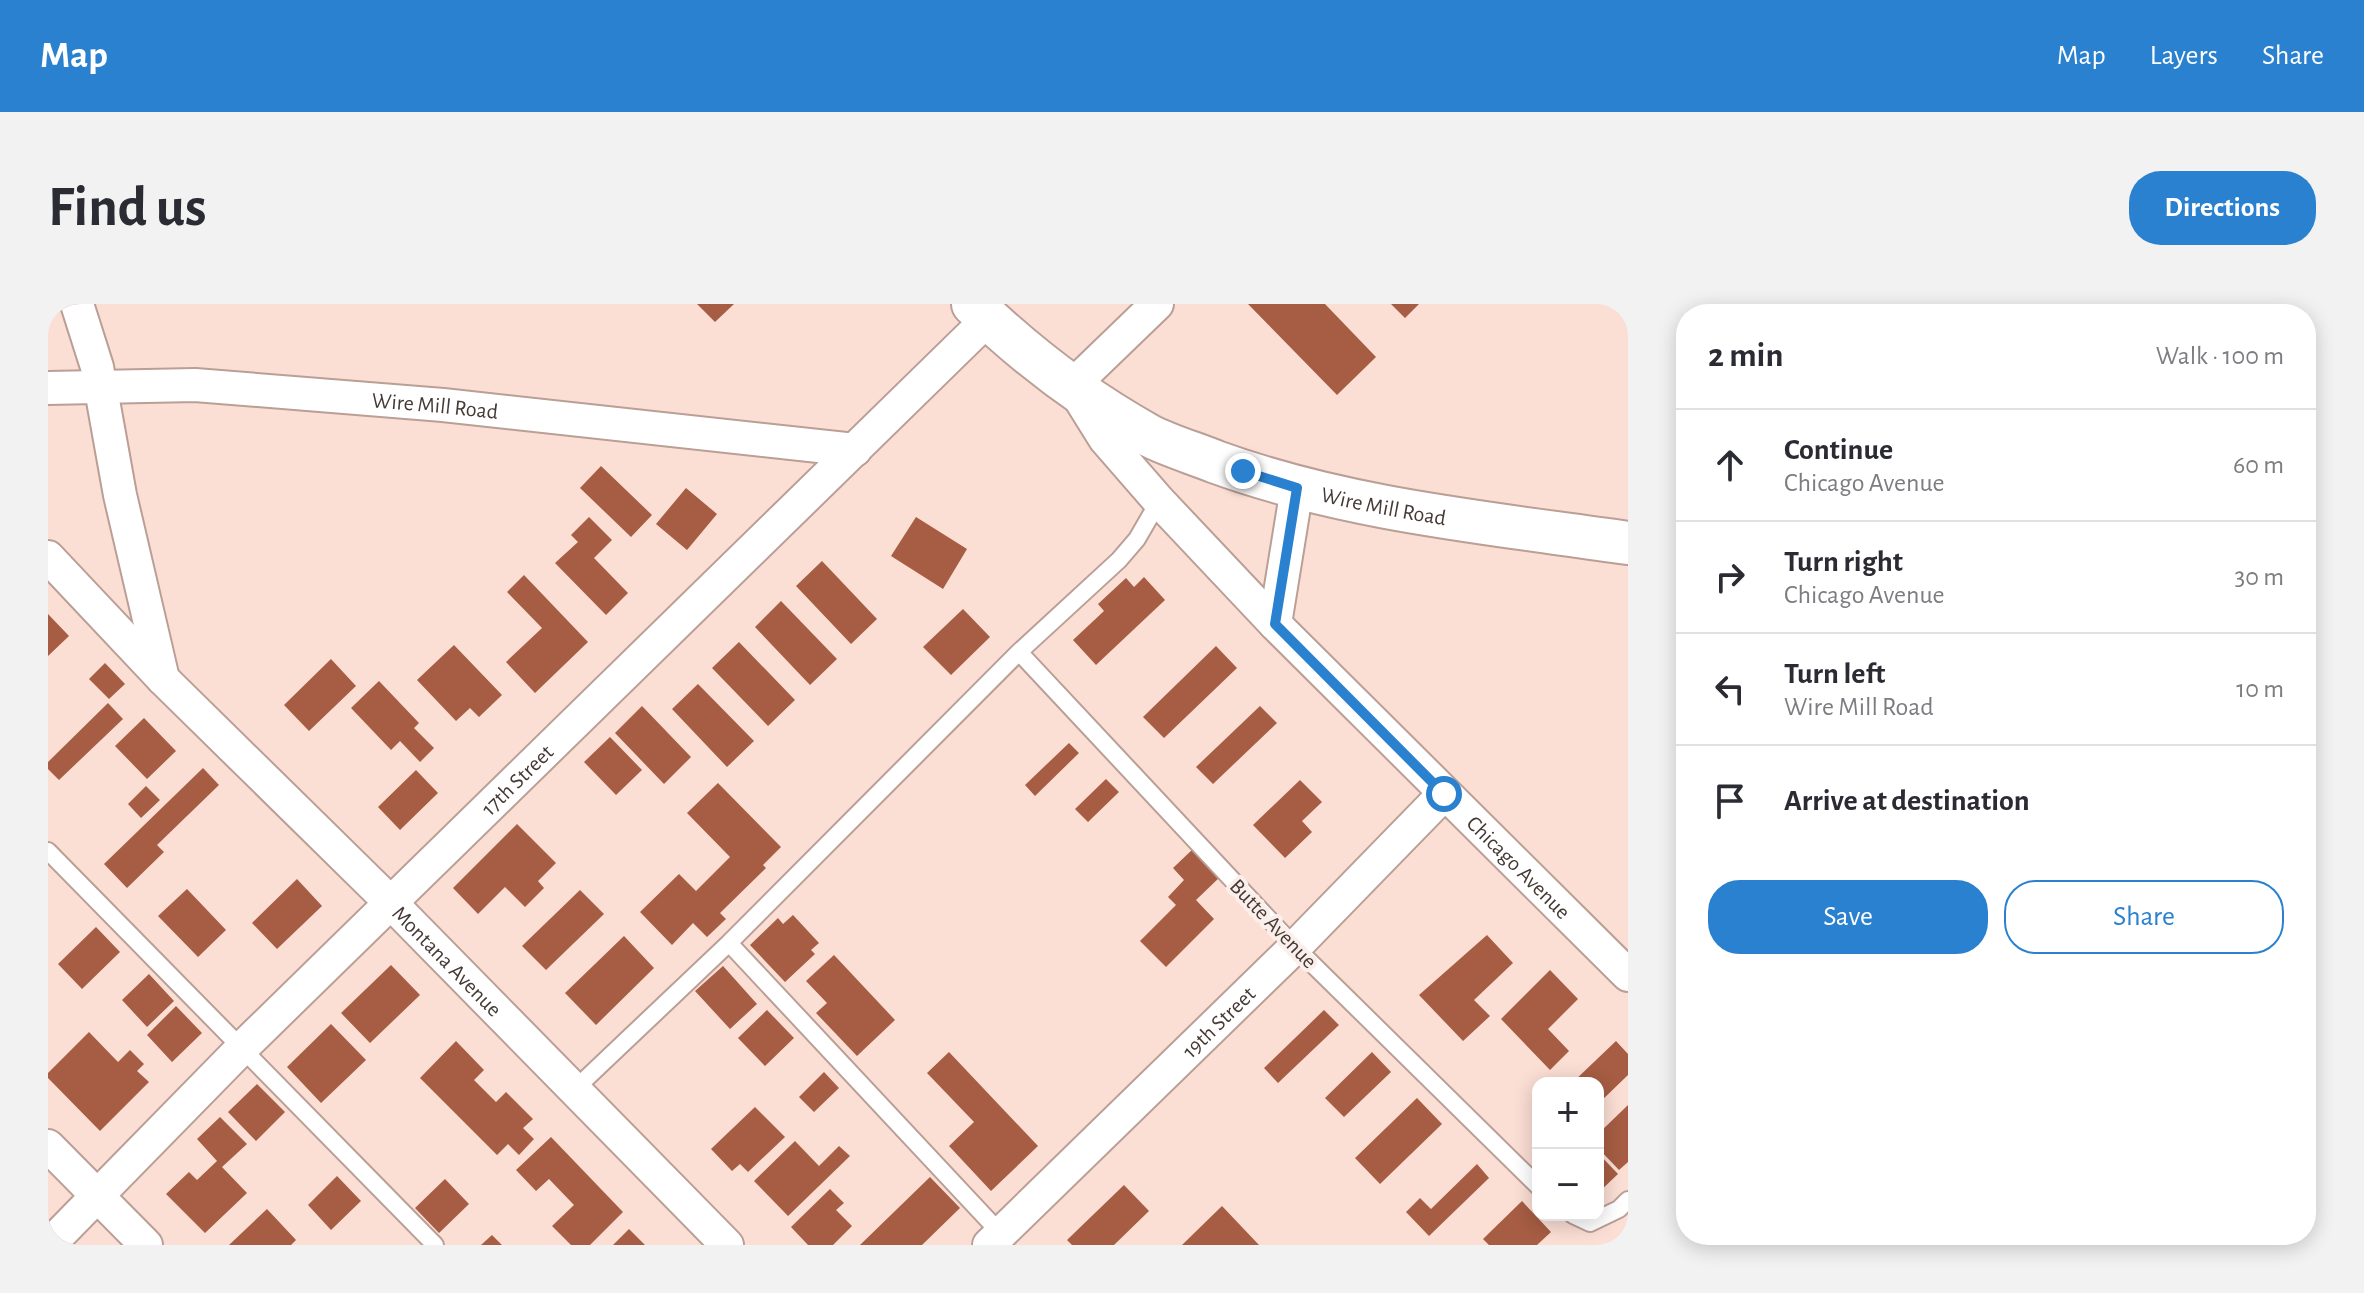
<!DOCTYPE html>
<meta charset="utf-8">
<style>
:root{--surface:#fff;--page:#f2f2f3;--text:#2b2b33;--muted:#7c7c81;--line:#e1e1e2;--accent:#2981cf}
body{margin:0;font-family:"Alegreya Sans",sans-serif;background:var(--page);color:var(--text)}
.controls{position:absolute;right:24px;bottom:24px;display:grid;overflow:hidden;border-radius:16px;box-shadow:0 4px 20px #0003}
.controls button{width:72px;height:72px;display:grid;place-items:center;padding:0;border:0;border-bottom:2px solid var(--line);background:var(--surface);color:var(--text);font:40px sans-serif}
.stop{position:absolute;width:24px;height:24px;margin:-18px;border:6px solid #2981cf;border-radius:50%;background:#fff}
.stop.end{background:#2981cf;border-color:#fff;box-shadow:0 2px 8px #0008}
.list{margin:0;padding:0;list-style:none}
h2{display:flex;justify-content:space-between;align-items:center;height:104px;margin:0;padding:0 32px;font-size:34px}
h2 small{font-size:26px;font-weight:400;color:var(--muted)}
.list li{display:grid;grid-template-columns:52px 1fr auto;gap:24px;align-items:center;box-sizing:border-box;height:112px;padding:0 32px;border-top:2px solid var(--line)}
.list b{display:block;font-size:30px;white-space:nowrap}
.list p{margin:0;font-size:26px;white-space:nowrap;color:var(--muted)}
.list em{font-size:26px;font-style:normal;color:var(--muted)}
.actions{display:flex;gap:16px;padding:24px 32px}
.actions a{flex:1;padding:18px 0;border:2px solid var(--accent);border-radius:32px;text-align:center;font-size:28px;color:var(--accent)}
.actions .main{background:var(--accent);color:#fff}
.icon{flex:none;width:44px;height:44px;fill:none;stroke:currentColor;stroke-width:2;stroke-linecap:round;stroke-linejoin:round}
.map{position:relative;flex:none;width:1580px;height:941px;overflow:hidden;border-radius:32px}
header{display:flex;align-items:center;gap:48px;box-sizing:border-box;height:112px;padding:0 40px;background:var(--accent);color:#fff}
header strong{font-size:38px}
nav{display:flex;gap:44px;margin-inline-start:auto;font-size:28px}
.intro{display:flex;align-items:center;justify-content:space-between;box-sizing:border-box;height:192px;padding:0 48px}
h1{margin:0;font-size:56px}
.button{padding:20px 36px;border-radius:32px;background:var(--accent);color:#fff;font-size:28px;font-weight:700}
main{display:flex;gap:48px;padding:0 48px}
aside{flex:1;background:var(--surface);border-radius:32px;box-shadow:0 4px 20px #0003}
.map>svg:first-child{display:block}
</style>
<header>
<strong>Map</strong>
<nav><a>Map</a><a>Layers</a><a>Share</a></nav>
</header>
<div class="intro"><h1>Find us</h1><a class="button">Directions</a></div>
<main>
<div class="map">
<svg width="1580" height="941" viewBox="0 0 1580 941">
<rect width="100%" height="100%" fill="#fbded4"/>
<path fill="#a65d43" d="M649 0H686L667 18Z
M1200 0H1277L1328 53 1289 91Z
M1343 0H1371L1357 14Z
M553 162 604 211 583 233 532 184Z
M638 184 669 210 639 246 608 220Z
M541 213 564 236 546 254 580 289 558 311 507 259 530 238 523 231Z
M868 213 919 245 895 285 843 252Z
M774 257 829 315 803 340 748 282Z
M476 271 540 338 487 389 458 358 494 324 459 288Z
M1096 273 1117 296 1048 361 1025 336 1056 307 1050 300 1078 274 1086 283Z
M733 297 789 355 762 381 707 323Z
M915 305 942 333 903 371 875 343Z
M0 310 21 332 0 352Z
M691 338 747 396 720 422 664 364Z
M406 341 454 391 431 413 422 404 408 417 369 376Z
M1168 342 1189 364 1116 434 1095 413Z
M283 355 308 382 261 427 236 401Z
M57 359 77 380 61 395 41 375Z
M331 377 371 419 366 424 386 444 372 458 352 437 343 446 303 404Z
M650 380 706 437 679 463 624 405Z
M60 399 75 415 11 476 0 465V458Z
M594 402 643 453 616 480 567 429Z
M1212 402 1229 419 1165 480 1148 463Z
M96 414 128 447 99 475 67 442Z
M562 433 594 466 568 491 536 458Z
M1021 439 1031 449 987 492 977 481Z
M155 464 171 481 109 541 116 548 79 584 56 560Z
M368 466 390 489 352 526 330 503Z
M1058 475 1071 488 1040 518 1027 505Z
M1252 476 1274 498 1254 517 1264 528 1237 554 1205 521Z
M670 479 733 543 715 561 718 564 672 609 678 615 659 633 645 619 624 641 592 608 631 570 648 587 682 553 639 509Z
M98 482 112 496 93 514 80 500Z
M469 520 508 559 490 577 496 584 477 603 457 583 430 610 405 584Z
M1146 544 1173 572 1148 596 1166 615 1118 663 1092 637 1128 601 1120 593 1136 576 1125 564Z
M249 575 274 602 229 645 204 619Z
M139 585 178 626 150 653 110 612Z
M532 586 556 610 498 666 474 642Z
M745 611 771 639 763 646 767 650 737 678 702 641 730 614 735 620Z
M48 623 72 648 34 685 10 660Z
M1439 631 1465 659 1426 696 1442 712 1415 737 1371 691Z
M576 632 606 664 548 721 517 689Z
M786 651 847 716 809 752 768 709 779 699 758 677Z
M343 661 372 691 322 739 293 709Z
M675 662 709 700 682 725 647 687Z
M1502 666 1530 695 1500 725 1521 747 1502 766 1453 715Z
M101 670 126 697 99 723 74 696Z
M128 702 154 729 124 758 99 731Z
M719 706 746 734 717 762 690 734Z
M1276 706 1291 721 1230 779 1216 764Z
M283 720 318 756 273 799 239 763Z
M41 728 70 758 82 746 96 760 89 767 101 778 52 827 0 774V769Z
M408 737 436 766 426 776 448 798 458 788 485 815 475 824 486 835 471 851 460 840 449 851 372 774Z
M1568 737 1580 750V771L1550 800V779H1524Z
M901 748 990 842 943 887 901 842 926 818 879 769Z
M1324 748 1343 768 1296 813 1277 794Z
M776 768 791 784 766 808 751 793Z
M209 780 237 808 208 837 180 808Z
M1369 794 1394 820 1332 880 1307 854Z
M1580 801V858L1571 866 1550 844V830Z
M707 803 737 833 700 868 692 860 684 867 663 845Z
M172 813 199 840 174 863 199 889 157 929 118 890 141 868 149 876 169 857 149 835Z
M503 833 575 908 542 941H523L504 922 526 901 501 875 488 887 468 866Z
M747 837 771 862 791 842 802 852 740 912 706 877Z
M1550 849 1570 870 1550 889Z
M1429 860 1441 874 1381 932 1358 908 1372 894 1383 905Z
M289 872 313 897 283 926 260 901Z
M882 873 912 904 874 941H812Z
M397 875 421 900 391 929 367 904Z
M1076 881 1101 907 1066 941H1024L1019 936Z
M782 885 796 899 788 906 804 922 785 941H760L743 923Z
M1474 897 1503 928 1489 941H1441L1435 935Z
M1174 902 1211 941H1134Z
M219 905 248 936 243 941H181Z
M581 925 597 941H565Z
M444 931 454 941H433Z"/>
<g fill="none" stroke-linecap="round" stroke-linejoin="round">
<g stroke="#ba9f96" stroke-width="20">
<path id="service" d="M971 348 1247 643 1490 882
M0 547 387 941
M681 639 956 933
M526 786 681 639 971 348 1071 256 1089 235 1111 197
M1525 911 1542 919 1571 905 1580 896"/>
</g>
<g stroke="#ba9f96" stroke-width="36">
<g id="minor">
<path d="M29 0 49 63 72 191 115 375"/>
<path id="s1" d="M1109 0 1024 82 1057 135 1111 197 1227 320 1580 671"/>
<path id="s2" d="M0 84 147 81 395 101 807 146"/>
<path id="s3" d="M0 253 115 375 343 599 679 941"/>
<path d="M1227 320 1249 184"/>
<path d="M0 842 98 941"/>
<path id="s4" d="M1 941 193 745 940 15"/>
<path id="s5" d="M941 941 1247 643 1396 490"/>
</g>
</g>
<g stroke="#ba9f96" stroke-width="46">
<g id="tertiary">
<path id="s6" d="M925 0C977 50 1037 96 1100 131 1121 142 1146 149 1168 158 1300 206 1442 219 1580 239"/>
</g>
</g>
<use href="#service" stroke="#fff" stroke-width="16"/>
<use href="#minor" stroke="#fff" stroke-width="32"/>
<use href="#tertiary" stroke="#fff" stroke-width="42"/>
</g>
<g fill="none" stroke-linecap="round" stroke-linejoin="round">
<path stroke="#2981cf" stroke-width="10" d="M1195 167 1249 184 1227 320 1396 490"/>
</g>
<g text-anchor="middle" stroke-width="8" stroke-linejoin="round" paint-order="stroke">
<g font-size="22" fill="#443935" stroke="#fbefeb">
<text dy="8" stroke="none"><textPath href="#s2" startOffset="388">Wire Mill Road</textPath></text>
<text dy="8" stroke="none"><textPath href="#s6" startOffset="466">Wire Mill Road</textPath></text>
<text dy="8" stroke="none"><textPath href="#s4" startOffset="660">17th Street</textPath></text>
<text dy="8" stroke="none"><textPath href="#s1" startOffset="776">Chicago Avenue</textPath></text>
<text transform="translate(1226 619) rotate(46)" y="8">Butte Avenue</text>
<text dy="8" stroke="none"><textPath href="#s3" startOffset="568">Montana Avenue</textPath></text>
<text dy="8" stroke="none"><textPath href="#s5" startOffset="320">19th Street</textPath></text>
</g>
</g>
</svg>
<div class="controls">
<button>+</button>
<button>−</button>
</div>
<div class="stop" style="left:1396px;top:490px"></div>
<div class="stop end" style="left:1195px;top:167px"></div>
</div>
<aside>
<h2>2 min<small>Walk · 100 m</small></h2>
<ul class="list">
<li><svg class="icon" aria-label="ahead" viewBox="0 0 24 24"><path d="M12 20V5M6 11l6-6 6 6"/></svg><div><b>Continue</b><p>Chicago Avenue</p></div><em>60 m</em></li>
<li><svg class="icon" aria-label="right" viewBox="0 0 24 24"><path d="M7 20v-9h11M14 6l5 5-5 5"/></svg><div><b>Turn right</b><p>Chicago Avenue</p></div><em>30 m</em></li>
<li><svg class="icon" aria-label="left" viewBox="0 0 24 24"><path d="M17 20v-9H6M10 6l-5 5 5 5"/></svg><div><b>Turn left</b><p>Wire Mill Road</p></div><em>10 m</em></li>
<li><svg class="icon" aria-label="arrive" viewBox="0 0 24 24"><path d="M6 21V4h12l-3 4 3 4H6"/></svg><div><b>Arrive at destination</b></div></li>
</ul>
<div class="actions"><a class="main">Save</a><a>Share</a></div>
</aside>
</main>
